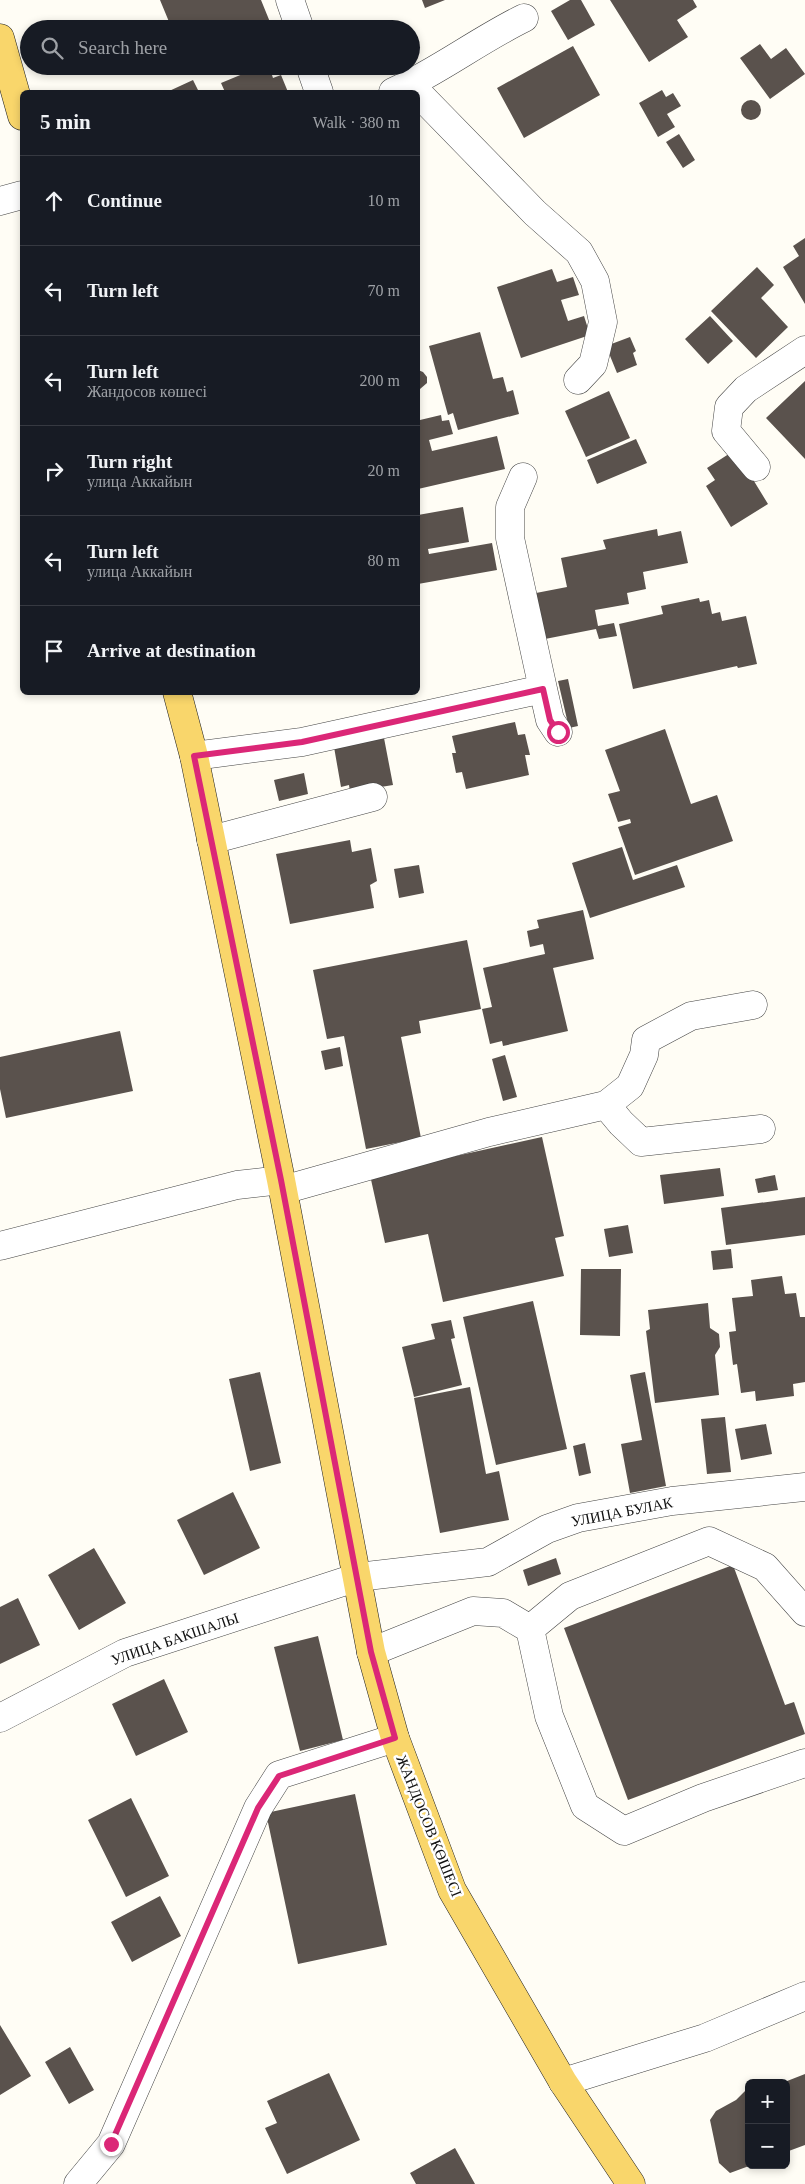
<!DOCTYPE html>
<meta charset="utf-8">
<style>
:root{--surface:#171b24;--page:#242831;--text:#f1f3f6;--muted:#9ea1a6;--line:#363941}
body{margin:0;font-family:"Times New Roman",serif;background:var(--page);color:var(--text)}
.controls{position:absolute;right:15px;bottom:15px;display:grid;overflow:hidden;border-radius:8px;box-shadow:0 2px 8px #0003}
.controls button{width:45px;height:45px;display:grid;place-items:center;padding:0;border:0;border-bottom:1px solid var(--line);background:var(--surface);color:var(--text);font:25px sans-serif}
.stop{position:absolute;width:15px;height:15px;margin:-11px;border:4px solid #db2777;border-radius:50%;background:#fff}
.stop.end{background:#db2777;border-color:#fff;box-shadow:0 1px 5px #0008}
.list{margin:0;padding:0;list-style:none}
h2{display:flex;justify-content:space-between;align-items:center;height:65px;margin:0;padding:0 20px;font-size:21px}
h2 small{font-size:16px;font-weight:400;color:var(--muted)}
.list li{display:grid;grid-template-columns:32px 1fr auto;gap:15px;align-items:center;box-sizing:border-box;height:90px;padding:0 20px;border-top:1px solid var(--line)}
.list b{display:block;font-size:19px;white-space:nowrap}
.list p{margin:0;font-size:16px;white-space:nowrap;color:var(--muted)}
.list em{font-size:16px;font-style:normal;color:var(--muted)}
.icon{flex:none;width:28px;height:28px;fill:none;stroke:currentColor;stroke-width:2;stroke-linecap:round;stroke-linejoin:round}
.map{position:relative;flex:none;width:805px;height:2184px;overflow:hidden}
.search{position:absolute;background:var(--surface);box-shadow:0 2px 8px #0003;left:20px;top:20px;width:400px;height:55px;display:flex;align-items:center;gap:12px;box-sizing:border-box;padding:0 18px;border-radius:28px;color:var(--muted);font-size:19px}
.panel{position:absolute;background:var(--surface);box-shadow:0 2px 8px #0003;left:20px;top:90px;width:400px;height:605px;border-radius:8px}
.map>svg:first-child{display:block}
</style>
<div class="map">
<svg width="805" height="2184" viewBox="0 0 805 2184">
<rect width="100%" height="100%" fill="#fffdf5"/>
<path fill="#5a524d" d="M160 0H261L272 27 266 29H172Z
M422 0H445L425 8Z
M570 0H581L595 25 568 40 551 11Z
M610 0H693L697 7 677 20 688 37 649 62Z
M760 44 771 59 786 48 805 74 770 99 740 58Z
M573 46 600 95 524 138 497 88Z
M262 66H269L273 78 281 75 288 92H225L221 83Z
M193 80 199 92H167Z
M662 90 666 97 673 93 681 106 667 114 675 127 658 137 639 103Z
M741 110a10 10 0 1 1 20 0a10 10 0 1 1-20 0Z
M679 134 695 160 683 168 666 142Z
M805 238V304L783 267 799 256 793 246Z
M757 267 774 285 761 298 788 327 756 358 711 311Z
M552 269 557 282 573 277 579 295 561 300 568 321 584 316 590 335 521 358 497 287Z
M710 316 733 341 708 364 685 339Z
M480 332 493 379 503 377 507 392 513 390 519 414 458 430 453 413 448 415 429 346Z
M630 337 636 351 633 353 637 365 617 373 606 346Z
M418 370 423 372 427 377V383L420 389H418Z
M805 381V459L766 418Z
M609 391 630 438 586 457 565 411Z
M418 413 420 420 441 415 442 421 449 420 453 434 429 440 432 451 497 436 505 469 418 489Z
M636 439 647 463 597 484 587 460Z
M735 450 768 504 731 527 706 486 715 480 707 468Z
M463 507 469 542 428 549 429 554 492 543 497 570 418 584V515Z
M657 529 658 536 681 531 688 563 643 572 646 589 627 593 629 604 595 610 598 626 614 623 617 636 599 639 596 629 545 639 536 593 567 587 561 558 606 549 603 540Z
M699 598 700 602 709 600 712 614 720 612 722 621 746 616 757 664 738 668 737 666 633 689 619 624 663 614 661 606Z
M568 679 578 726 569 728 558 681Z
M515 722 518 735 525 734 530 755H525L529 775 466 789 462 772 456 773 452 753H456L452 736Z
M665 729 691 804 717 795 733 841 635 875 618 827 631 823 630 819 618 822 608 794 620 791 605 750Z
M384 738 393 785 350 792 349 785 341 787 334 747Z
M304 773 308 794 279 801 274 780Z
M350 840 352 852 371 848 377 881 370 885 374 908 290 924 276 854Z
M622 847 633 880 677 865 685 887 590 918 572 863Z
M419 865 424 893 399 898 394 869Z
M583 910 594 959 553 968 568 1031 503 1046 502 1041 490 1044 482 1009 492 1007 483 968 545 954 543 944 530 947 527 931 539 928 537 920Z
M467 940 481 1009 419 1021 421 1033 401 1037 421 1138 366 1149 344 1036 327 1039 313 970Z
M120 1031 133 1091 6 1118 0 1089V1057Z
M340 1047 343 1066 325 1070 321 1051Z
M505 1055 517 1097 503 1101 492 1059Z
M542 1137 564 1236 555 1238 564 1276 443 1302 428 1234 385 1243 370 1175Z
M720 1168 724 1196 664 1204 660 1175Z
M775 1175 778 1190 758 1193 755 1179Z
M805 1197V1235L726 1245 721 1208Z
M628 1225 633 1253 609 1257 604 1229Z
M731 1249 733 1268 713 1270 711 1251Z
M581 1269H621L620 1336 580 1335Z
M782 1276 785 1294 796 1293 800 1317H805V1382L793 1384 794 1396 756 1401 755 1391 741 1393 737 1364 733 1365 729 1332 736 1331 732 1298 753 1296 751 1280Z
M533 1301 567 1449 496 1465 463 1317Z
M708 1303 710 1328 719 1334 720 1347 715 1355 719 1395 655 1403 646 1331 650 1329 648 1310Z
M451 1320 455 1338 451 1339 462 1385 414 1397 402 1347 435 1339 431 1324Z
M260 1372 281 1463 250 1471 229 1379Z
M645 1372 666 1486 630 1493 621 1444 642 1440 630 1375Z
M470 1387 486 1474 499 1471 509 1520 440 1533 414 1398Z
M725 1417 731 1472 707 1474 701 1419Z
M766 1424 772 1454 741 1460 735 1429Z
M585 1443 591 1473 579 1476 573 1446Z
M233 1492 260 1548 204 1575 177 1520Z
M94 1548 126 1603 79 1630 48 1575Z
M556 1558 561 1574 528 1586 523 1570Z
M733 1565 785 1705 794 1702 805 1734 628 1800 564 1628Z
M18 1598 40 1645 0 1664V1607Z
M318 1636 343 1740 300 1751 274 1647Z
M164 1679 188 1732 136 1756 112 1704Z
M355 1794 387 1945 298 1964 266 1813Z
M131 1798 169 1876 126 1897 88 1820Z
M160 1896 181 1936 132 1962 111 1922Z
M0 2025 31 2076 0 2095Z
M70 2047 94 2090 69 2104 45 2062Z
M329 2073 360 2140 287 2174 265 2128 277 2123 267 2101Z
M805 2074V2145L786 2152V2083H782Z
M749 2087V2166L730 2173 719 2163 710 2120 716 2111 736 2100Z
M455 2148 475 2184H416L410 2173Z"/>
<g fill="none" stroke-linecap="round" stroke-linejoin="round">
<g stroke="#444" stroke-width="29">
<path id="minor" d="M290 0 300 29
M310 66 319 92
M393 92C439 71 479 40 524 18
M418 93 535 213 579 252 595 281 603 322 593 364 578 380
M0 201 22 195
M756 467 726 431 729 407 746 389 805 350
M543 689 550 720 558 732
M194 756 302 742 543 689 510 538V507L523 477
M211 840 373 797
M606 1105 630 1086 644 1055 646 1040 691 1016 753 1005
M283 1190 489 1132 606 1105 621 1123 641 1142 761 1129
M0 1246 237 1185 281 1180
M805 1612 765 1567 709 1541 570 1596 530 1629 549 1716 585 1806 624 1831 703 1798 805 1763
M371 1652 473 1611 503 1613 530 1629
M0 1718 125 1653 358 1577 488 1562 547 1529 578 1518 672 1501 805 1487
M563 2082 705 2038 805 1996
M78 2184 111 2144 258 1808 279 1775 395 1738"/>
</g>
<g stroke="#222" stroke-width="29">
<path id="major" d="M0 38 22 116
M177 692 194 756 281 1180 371 1652 395 1738 452 1890 563 2082 631 2184"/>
</g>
<use href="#minor" stroke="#fff" stroke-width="28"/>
<use href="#major" stroke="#f9d66b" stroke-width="28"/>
</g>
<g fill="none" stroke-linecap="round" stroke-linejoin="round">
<path stroke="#db2777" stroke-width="6" d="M111 2144 258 1808 279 1776 395 1738 371 1652 281 1180 194 756 302 742 543 689 550 720 558 732"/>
</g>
<g text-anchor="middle" stroke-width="5" stroke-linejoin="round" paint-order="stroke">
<g font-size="15" fill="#111" stroke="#fff">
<text transform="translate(622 1512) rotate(-11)" y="5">УЛИЦА БУЛАК</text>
<text transform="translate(175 1639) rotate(-19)" y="5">УЛИЦА БАКШАЛЫ</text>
<text transform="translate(429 1826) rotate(68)" y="5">ЖАНДОСОВ КӨШЕСІ</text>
</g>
</g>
</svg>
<div class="controls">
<button>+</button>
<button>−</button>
</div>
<div class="stop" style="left:558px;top:732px"></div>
<div class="stop end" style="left:111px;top:2144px"></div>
<div class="search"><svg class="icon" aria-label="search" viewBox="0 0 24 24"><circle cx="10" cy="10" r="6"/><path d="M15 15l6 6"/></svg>Search here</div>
<section class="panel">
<h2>5 min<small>Walk · 380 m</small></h2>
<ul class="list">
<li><svg class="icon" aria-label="ahead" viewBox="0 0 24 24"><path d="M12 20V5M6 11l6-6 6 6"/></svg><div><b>Continue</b></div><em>10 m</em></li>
<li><svg class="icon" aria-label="left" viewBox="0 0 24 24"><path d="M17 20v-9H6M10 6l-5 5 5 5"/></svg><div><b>Turn left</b></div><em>70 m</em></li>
<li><svg class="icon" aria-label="left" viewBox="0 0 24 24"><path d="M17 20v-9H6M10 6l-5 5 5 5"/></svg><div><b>Turn left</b><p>Жандосов көшесі</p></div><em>200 m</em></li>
<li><svg class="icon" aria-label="right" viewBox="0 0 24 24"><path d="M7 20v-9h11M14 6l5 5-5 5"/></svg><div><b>Turn right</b><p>улица Аккайын</p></div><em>20 m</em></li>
<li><svg class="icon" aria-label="left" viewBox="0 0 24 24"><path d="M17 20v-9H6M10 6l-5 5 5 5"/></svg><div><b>Turn left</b><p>улица Аккайын</p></div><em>80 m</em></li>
<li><svg class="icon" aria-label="arrive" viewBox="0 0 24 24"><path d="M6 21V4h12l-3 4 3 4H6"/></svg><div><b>Arrive at destination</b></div></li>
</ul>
</section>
</div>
